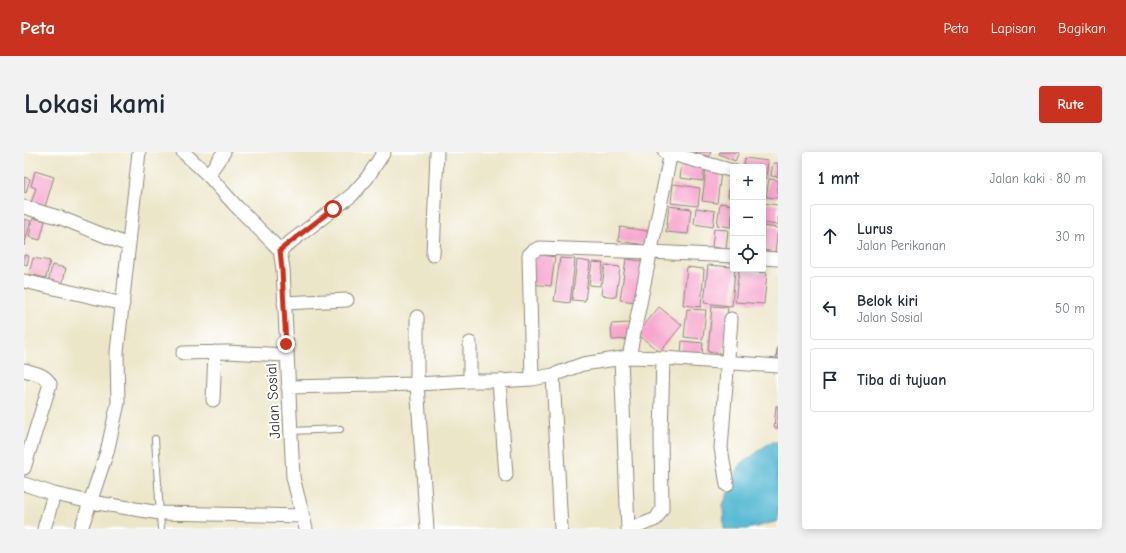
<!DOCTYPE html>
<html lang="id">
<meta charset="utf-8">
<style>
:root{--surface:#fff;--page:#f2f2f3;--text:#1f2937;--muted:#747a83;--line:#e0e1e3;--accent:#c8321e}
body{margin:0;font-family:"Comic Neue",sans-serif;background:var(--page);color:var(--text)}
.controls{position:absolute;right:12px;top:12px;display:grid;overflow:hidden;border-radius:4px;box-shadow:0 2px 10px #0003}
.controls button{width:36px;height:36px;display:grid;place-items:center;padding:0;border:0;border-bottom:1px solid var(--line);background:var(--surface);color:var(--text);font:20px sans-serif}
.stop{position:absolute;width:12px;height:12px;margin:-9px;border:3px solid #c8321e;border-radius:50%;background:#fff}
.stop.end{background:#c8321e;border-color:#fff;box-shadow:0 1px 4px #0008}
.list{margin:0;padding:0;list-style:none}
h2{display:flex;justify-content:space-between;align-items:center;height:52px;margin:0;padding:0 16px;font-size:17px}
h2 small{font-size:13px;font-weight:400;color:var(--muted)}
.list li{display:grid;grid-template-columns:26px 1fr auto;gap:12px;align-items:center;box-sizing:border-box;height:64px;margin:0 8px 8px;padding:0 8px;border:1px solid var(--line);border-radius:4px}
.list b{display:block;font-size:15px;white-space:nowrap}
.list p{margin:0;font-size:13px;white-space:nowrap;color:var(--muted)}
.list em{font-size:13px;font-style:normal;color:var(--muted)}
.icon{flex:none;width:22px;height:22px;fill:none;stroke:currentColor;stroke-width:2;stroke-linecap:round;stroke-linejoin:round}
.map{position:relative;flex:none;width:754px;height:377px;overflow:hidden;border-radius:4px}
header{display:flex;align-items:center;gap:24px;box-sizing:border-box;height:56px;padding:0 20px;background:var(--accent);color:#fff}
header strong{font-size:19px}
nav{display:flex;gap:22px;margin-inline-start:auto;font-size:14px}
.intro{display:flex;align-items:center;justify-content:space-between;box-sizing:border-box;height:96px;padding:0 24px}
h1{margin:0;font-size:28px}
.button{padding:10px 18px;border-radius:4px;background:var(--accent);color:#fff;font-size:14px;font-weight:700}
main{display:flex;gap:24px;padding:0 24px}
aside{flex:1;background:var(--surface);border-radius:4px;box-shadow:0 2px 10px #0003}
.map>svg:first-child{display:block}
</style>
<header>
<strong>Peta</strong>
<nav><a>Peta</a><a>Lapisan</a><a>Bagikan</a></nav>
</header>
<div class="intro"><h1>Lokasi kami</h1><a class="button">Rute</a></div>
<main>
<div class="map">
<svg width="754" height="377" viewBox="0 0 754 377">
<rect width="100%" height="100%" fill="#fff"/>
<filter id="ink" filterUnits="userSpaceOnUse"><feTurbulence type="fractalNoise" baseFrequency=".025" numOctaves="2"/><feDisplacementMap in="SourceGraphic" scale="8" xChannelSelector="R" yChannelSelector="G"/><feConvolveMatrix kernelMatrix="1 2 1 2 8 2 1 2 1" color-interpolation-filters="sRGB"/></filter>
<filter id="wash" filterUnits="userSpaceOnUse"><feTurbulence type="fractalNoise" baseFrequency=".012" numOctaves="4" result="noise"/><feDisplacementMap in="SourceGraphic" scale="16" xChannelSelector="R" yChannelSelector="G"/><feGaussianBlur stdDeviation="0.9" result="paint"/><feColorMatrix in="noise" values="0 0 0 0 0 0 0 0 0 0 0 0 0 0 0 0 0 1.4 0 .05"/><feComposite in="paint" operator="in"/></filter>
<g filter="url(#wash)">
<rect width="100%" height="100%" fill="#ece6c9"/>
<path fill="#54b9d2" stroke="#40727e" d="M747 290H754V369L723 377H700L699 353 716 313Z"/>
<g id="blocks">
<path fill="#f7a6ce" d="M671 0H687L685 5Z
M696 0H715L711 9 695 2Z
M721 6 744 9 742 27H739V15H719Z
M658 11 681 13 679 29 656 26Z
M749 11H754V25L747 24Z
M682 18 697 20 693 51 678 49Z
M11 19 30 25 21 55 7 51 12 36 7 34Z
M0 25 6 27 2 41 0 40Z
M745 27 754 28V46L742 45Z
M706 28H709V46L704 45Z
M649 32 676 36 674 54 647 51Z
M696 51 709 53 707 75 693 73Z
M739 51 754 53V73L739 71Z
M645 54 667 57 664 82 642 80Z
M672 56 691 59 689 75 670 72Z
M9 66 21 69 16 88 5 85Z
M0 67 7 69 0 94Z
M739 74 754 76 751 100 739 98Z
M596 75 624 79 622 93 594 89Z
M690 77 704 78 702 97 688 95Z
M511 102 531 105 527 134 507 132Z
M0 103 5 104 3 113 0 112Z
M9 106 26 109 22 126 5 122Z
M536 106 551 107 546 151 530 149Z
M602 107 618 109 612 150 596 148Z
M553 108 566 110 561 149 548 148Z
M568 110 579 111 576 134 565 133Z
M28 113 42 116 38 134 24 131Z
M581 113 596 115 592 145 577 143Z
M684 113 709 115V117H711L708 154 680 151Z
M663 115 680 117 677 155 659 153Z
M715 118 743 121 740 152 711 150Z
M688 154 704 155 700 202 684 200Z
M635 155 658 173 636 200 613 182Z
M663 157 682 158 679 187 660 185Z
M605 171V187L588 188 587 172Z
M658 189 679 191 678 205 657 203Z
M753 195H754V209L752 208Z
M752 254H754V276H750Z"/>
</g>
</g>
<g filter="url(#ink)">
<use href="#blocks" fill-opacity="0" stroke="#8c887a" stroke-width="1"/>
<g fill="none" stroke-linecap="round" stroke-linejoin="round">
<g stroke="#8c887a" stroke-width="8">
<path id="lane" d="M266 279 316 277
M131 287 137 377"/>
</g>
<g stroke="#8c887a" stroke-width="15">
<path id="street" d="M159 0 184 23 211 53 256 98 259 117 269 325 282 377
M641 0 709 19
M184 23 200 0
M0 55 37 66 104 93
M256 98 328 43 343 26 360 0
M409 103 413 0
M739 106 754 107
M0 129 99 152
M260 151 323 148
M393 165V232L403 377
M446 191V229
M159 201 203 200 262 203
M605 205 647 0
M597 206 604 377
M0 218C10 221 21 222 26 232L0 316
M529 223 537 377
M508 227 505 103 508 100 515 96 627 100 709 104
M475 229 482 323
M264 235 393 232 446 229H475L508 227 529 223 559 212 605 205 639 206 754 214
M189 248 191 200
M0 332 30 342 67 350 136 361 279 364
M703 333 697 296 707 167
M20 377 30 342
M57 377 83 300 94 251 93 200 115 0
M607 377 632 367 638 357 637 283 639 206"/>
</g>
<use href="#lane" stroke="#fff" stroke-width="6"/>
<use href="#street" stroke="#fff" stroke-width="13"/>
</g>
</g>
<g fill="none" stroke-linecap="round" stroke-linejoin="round" filter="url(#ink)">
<path stroke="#c8321e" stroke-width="5" d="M262 192 258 118 256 98 309 57"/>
</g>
<g text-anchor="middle" stroke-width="4" stroke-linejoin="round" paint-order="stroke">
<g font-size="15" fill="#2b2b2b" stroke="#fff">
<text transform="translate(249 249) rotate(-93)" y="5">Jalan Sosial</text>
</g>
</g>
</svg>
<div class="controls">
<button>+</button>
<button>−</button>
<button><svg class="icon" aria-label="locate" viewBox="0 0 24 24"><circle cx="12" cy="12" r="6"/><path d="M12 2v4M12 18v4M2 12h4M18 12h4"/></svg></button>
</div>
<div class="stop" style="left:309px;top:57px"></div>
<div class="stop end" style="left:262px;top:192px"></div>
</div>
<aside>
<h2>1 mnt<small>Jalan kaki · 80 m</small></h2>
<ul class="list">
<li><svg class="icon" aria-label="ahead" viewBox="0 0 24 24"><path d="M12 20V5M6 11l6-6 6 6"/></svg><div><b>Lurus</b><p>Jalan Perikanan</p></div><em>30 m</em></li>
<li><svg class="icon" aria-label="left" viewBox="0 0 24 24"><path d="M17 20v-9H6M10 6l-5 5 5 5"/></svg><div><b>Belok kiri</b><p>Jalan Sosial</p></div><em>50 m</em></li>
<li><svg class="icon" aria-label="arrive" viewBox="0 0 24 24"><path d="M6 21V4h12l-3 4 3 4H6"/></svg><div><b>Tiba di tujuan</b></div></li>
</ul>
</aside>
</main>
